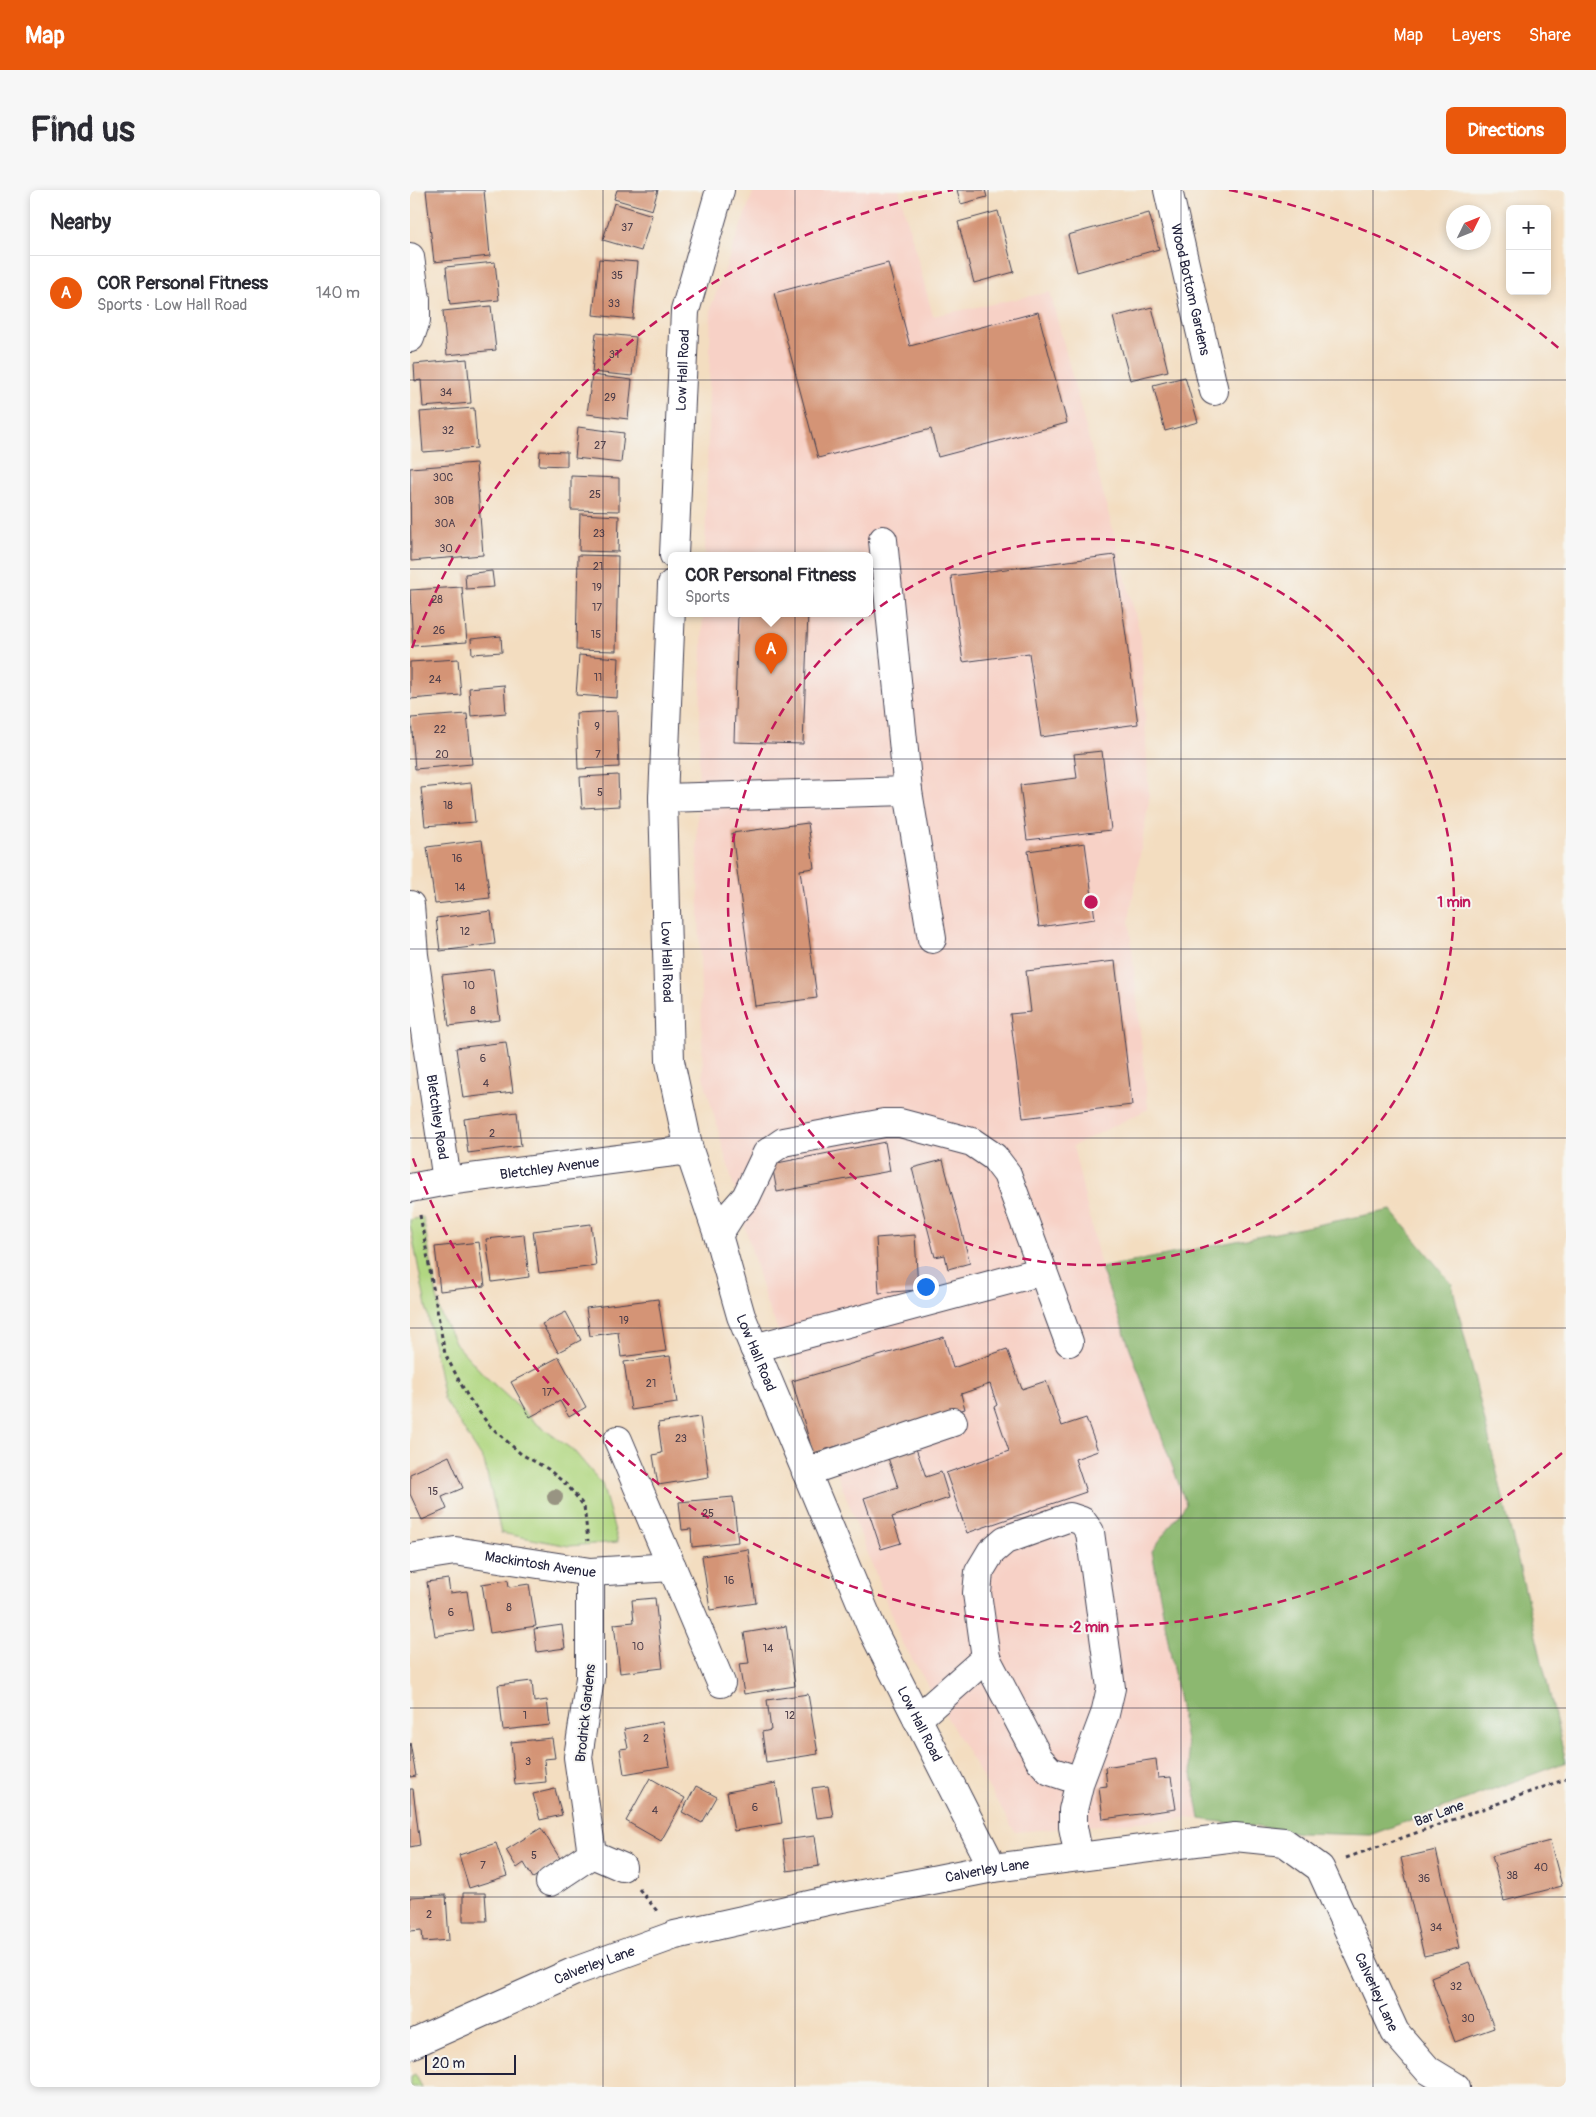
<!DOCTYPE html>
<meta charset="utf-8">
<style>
:root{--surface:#fff;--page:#f7f7f7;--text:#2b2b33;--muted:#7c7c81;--line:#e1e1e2;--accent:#ea580c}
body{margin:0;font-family:Pangolin,sans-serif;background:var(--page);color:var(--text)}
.controls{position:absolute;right:15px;top:15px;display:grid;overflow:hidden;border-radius:8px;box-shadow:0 2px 8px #0003}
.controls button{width:45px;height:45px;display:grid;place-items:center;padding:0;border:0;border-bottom:1px solid var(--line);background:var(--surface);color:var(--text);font:25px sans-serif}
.compass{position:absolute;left:1036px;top:15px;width:45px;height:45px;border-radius:50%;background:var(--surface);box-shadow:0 2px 8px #0003;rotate:47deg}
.scale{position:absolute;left:15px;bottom:12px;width:91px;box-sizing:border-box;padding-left:5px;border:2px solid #22223b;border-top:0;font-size:14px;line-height:18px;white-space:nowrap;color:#22223b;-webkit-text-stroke:4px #f6f6f2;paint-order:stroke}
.you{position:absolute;left:515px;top:1096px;width:18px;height:18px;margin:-12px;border:4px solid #fff;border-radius:50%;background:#1a73e8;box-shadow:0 0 0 8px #1a73e833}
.badge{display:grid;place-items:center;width:32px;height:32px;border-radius:50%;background:var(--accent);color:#fff;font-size:16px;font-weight:700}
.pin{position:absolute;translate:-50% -41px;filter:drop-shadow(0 1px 2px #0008)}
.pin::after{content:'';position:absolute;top:26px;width:18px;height:15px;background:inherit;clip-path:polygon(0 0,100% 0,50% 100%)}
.popup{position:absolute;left:258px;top:362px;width:205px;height:65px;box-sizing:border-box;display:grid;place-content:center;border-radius:8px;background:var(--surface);filter:drop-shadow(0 1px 4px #0005);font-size:16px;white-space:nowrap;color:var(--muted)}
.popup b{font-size:19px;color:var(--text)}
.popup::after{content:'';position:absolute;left:50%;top:100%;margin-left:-10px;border:10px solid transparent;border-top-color:var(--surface)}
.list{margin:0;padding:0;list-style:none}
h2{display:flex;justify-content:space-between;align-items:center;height:65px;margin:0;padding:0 20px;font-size:21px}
h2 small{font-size:16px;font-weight:400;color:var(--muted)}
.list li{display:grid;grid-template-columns:32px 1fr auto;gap:15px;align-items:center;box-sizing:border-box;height:75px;padding:0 20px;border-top:1px solid var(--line)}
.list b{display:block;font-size:19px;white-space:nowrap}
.list p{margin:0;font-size:16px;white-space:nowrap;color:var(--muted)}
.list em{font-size:16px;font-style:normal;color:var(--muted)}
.map{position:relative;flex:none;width:1156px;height:1897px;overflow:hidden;border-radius:8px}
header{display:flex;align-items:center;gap:30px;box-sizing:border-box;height:70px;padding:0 25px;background:var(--accent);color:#fff}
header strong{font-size:24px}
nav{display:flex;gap:28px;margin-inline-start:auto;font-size:18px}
.intro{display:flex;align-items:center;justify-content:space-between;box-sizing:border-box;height:120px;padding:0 30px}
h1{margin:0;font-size:35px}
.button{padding:12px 22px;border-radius:8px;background:var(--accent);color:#fff;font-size:18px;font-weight:700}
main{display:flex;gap:30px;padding:0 30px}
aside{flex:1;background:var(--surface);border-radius:8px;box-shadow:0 2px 8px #0003}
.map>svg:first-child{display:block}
</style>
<header>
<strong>Map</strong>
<nav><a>Map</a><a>Layers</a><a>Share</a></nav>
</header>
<div class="intro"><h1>Find us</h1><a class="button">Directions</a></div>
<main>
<aside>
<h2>Nearby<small></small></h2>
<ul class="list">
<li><span class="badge">A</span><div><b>COR Personal Fitness</b><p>Sports · Low Hall Road</p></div><em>140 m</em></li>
</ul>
</aside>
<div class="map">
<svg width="1156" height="1897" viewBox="0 0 1156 1897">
<rect width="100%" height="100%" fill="#f6f6f2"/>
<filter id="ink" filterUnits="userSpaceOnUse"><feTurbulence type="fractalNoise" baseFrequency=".02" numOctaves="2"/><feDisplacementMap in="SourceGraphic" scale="10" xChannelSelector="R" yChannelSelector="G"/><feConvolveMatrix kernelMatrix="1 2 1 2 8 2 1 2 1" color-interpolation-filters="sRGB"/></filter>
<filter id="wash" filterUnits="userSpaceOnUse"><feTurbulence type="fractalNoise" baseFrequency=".0096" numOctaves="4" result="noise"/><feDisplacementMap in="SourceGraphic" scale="20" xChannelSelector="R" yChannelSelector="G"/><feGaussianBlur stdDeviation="1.12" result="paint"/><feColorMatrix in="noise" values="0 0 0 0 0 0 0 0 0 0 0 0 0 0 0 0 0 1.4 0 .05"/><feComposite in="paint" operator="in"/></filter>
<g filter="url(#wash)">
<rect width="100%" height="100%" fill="#f3ddc0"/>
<path fill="#f7d1c6" d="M344 0H489L523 126 640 102 731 447 739 610 719 730 738 919 663 956 691 1077 776 1314 742 1361 790 1629 775 1628 605 1642 491 1450 402 1218 356 1112 293 886 287 637 293 423H460V365H295L301 117Z"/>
<path fill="#b1d781" stroke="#6a7c5e" d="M13 1027 30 1123 46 1154 75 1186 127 1234 164 1261 192 1294 208 1352 159 1356 91 1343 74 1271 34 1209 0 1034V1030Z
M5 1884 12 1897H0V1886Z"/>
<path fill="#8cb86f" stroke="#576d55" d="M981 1020 1042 1094 1156 1572 960 1645 891 1643 790 1629 742 1361 776 1314 691 1078Z"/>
<g id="blocks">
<path fill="#d49476" d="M16 0H74L80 66 24 72Z
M207 0H248L242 20 204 9Z
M547 0H575L577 7 551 14Z
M204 13 242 25 231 61 193 50Z
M588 21 604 82 564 93 548 32Z
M739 23 749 59 667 82 658 45Z
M189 69 228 72 223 129 183 125Z
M85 72 89 110 40 115 36 77Z
M478 73 500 156 628 122 657 233 528 267 521 239 408 268 364 103Z
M81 116 86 160 37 165 33 121Z
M742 117 758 181 720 190 703 127Z
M186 143 226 147 222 186 182 182Z
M57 169 61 213 13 217 11 190 5 191 4 174Z
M182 185 222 190 218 229 177 224Z
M775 187 788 232 755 241 743 195Z
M64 218 67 258 13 262 10 222Z
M168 237 214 243 211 273 165 268Z
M130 261 157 262V276L129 275Z
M66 273 73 365 1 371 0 278Z
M161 286 209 288V321L161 320Z
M170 324 209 326 208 362 169 361Z
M168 365 208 366 206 461 166 460Z
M705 365 728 534 631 547 619 463 553 472 541 386Z
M82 381 84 397 56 399 55 384Z
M52 397 57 452 3 456 0 400Z
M328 423H398L393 554 324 552Z
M91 446 92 462 62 464 61 449Z
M169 465 209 468 207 508 166 505Z
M48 469 51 505 0 509V472Z
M94 495 96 523 61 526 59 498Z
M207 521 209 577 168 579 166 523Z
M57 524 62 574 5 579 1 528Z
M692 561 701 640 617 650 610 595 667 588 664 564Z
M208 585 209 616 172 618 170 587Z
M61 593 65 632 15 636 11 598Z
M398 633 404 678 390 680 407 808 345 816 322 643Z
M72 650 80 708 25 714 17 657Z
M675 653 685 729 629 737 618 661Z
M81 721 85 754 30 761 26 728Z
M705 771 722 915 613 928 600 824 621 822 616 781Z
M83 779 90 830 39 836 32 785Z
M96 852 103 902 53 908 46 858Z
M107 922 111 956 58 963 54 929Z
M475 952 480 981 367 1002 362 974Z
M533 970 560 1073 538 1079 535 1065 525 1067 502 978Z
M181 1034 186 1076 129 1083 123 1041Z
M114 1045 119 1087 82 1092 76 1049Z
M505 1045 508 1100 469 1103 466 1048Z
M69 1052 75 1096 30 1101 25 1057Z
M248 1109 256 1161 211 1167 208 1142 180 1146 176 1118Z
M156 1122 171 1150 148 1162 132 1134Z
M534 1147 543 1178 597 1159 612 1199 636 1191 652 1236 676 1228 688 1261 665 1269 676 1302 557 1343 536 1283 599 1261 584 1217 587 1215 580 1194 551 1204 555 1219 403 1263 382 1191Z
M260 1166 267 1213 221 1220 214 1172Z
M149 1167 176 1217 159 1227 150 1211 120 1227 101 1192Z
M290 1227 299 1287 248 1295 243 1265 252 1263 248 1233Z
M503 1250 516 1287 531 1282 539 1308 482 1327 491 1353 471 1359 454 1308 488 1297 475 1259Z
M39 1266 53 1298 32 1307 37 1319 12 1330 0 1304V1284Z
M323 1307 328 1352 282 1357 281 1339 272 1340 269 1312Z
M338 1359 346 1413 300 1420 292 1366Z
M38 1389 40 1403 57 1401 63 1440 25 1446 17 1392Z
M98 1390 99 1397 119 1394 126 1436 80 1443 72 1394Z
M245 1408 253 1478 210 1483 204 1434 224 1432 222 1410Z
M152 1435 155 1458 127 1462 124 1439Z
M376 1436 385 1496 334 1504 329 1474 339 1473 334 1443Z
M122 1491 124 1512 137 1510 140 1535 93 1540 88 1495Z
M398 1504 408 1564 356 1572 352 1542 361 1540 357 1510Z
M252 1532 260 1576 214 1584 210 1559 218 1558 214 1539Z
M142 1548 145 1568 134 1569 136 1592 105 1595 101 1552Z
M0 1553 6 1586 0 1587Z
M746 1569 748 1588 761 1587 766 1619 693 1629 689 1597 697 1596 695 1577Z
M240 1588 275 1608 251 1651 216 1631Z
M366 1593 372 1633 324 1641 317 1602Z
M286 1596 307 1607 292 1633 272 1622Z
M418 1596 423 1626 407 1628 402 1598Z
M0 1599H3L10 1655 0 1657Z
M145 1599 152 1625 130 1630 123 1604Z
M131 1638 151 1670 123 1688 114 1673 107 1678 96 1660Z
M405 1646 409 1676 377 1681 373 1650Z
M1140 1651 1152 1696 1094 1711 1082 1666Z
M86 1653 97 1686 59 1698 49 1665Z
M1026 1660 1049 1758 1014 1766 991 1668Z
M53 1703H75L77 1731H53Z
M36 1705 39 1750 13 1752 12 1740 0 1741V1707Z
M1059 1772 1084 1838 1045 1852 1021 1787Z"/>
</g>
</g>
<g filter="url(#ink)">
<use href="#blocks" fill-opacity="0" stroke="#413e4f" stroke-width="1"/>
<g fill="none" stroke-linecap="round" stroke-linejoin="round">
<g stroke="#413e4f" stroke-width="30">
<g id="minor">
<path id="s1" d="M758 0 804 201"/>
<path d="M0 67 6 109V130L0 148"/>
<path d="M473 350 498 601 522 749"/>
<path id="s2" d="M264 365 275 121 310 0"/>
<path id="s3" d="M262 394 253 608 260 871 279 960 308 1045 331 1126 462 1439 583 1678"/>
<path d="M253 608 498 601"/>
<path id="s4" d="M0 715 4 765 37 991"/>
<path id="s5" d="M0 998 37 991 279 960"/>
<path d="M308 1045 322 1023 336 1007 357 963 373 952 474 933H490L562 952 584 967 597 984 659 1152"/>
<path d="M344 1158 633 1081"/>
<path d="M208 1250 311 1493"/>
<path d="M396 1282 543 1232"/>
<path id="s6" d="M0 1368 45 1361 180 1382 262 1377"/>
<path d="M180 1382V1488L168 1567 182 1664 212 1677"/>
<path d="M507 1529 576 1468"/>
<path d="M669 1667 663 1637V1620L670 1591 695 1524 701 1498 680 1342 672 1331 660 1327 595 1350 581 1362 569 1382 567 1403 576 1468 629 1569 640 1581 670 1591"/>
<path d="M140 1692 182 1664"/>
<path id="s7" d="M0 1855 163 1782 265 1745 417 1711 583 1678 825 1647 874 1652 910 1678 985 1842 1018 1880 1046 1897"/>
</g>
</g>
<path stroke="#413e4f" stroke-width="3" stroke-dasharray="4 4" stroke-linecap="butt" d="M10 1025 35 1164 58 1207 79 1235 111 1264 138 1279 158 1296 174 1316 178 1351
M936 1668 1156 1589
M229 1699 247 1721"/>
<use href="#minor" stroke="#fff" stroke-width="28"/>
</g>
<circle fill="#989482" cx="145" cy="1307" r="8"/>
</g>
<path fill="none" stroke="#22223b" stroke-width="1" stroke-opacity="0.55" d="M193 0V1897M385 0V1897M578 0V1897M771 0V1897M963 0V1897M0 190H1156M0 379H1156M0 569H1156M0 759H1156M0 948H1156M0 1138H1156M0 1328H1156M0 1518H1156M0 1707H1156"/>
<g fill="none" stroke="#c2185b" stroke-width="2.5" stroke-dasharray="9 6">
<circle cx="681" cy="712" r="363"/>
<path d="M1152 1263A725 725 0 0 1 2 966M2 458A725 725 0 0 1 543 0M819 0A725 725 0 0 1 1152 161"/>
</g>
<g text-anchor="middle" stroke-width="4" stroke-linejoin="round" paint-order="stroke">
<g font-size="11" fill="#4e3e4a">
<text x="217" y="41">37</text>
<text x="207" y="89">35</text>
<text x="204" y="117">33</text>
<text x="204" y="168">31</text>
<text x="36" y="206">34</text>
<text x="200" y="211">29</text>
<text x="38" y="244">32</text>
<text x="190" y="259">27</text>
<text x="33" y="291">30C</text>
<text x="185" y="308">25</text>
<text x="34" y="314">30B</text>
<text x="35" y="337">30A</text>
<text x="189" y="347">23</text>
<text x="36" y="362">30</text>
<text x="188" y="380">21</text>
<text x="187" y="401">19</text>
<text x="27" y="413">28</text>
<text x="187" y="421">17</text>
<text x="29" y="444">26</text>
<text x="186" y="448">15</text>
<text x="188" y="491">11</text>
<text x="25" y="493">24</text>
<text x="187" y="540">9</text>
<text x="30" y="543">22</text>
<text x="32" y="568">20</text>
<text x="188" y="568">7</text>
<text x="190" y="606">5</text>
<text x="38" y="619">18</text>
<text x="47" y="672">16</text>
<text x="50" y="701">14</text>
<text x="55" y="745">12</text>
<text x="59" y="799">10</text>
<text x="63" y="824">8</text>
<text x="73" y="872">6</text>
<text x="76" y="897">4</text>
<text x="82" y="947">2</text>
<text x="214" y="1134">19</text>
<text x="241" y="1197">21</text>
<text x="137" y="1206">17</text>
<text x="271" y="1252">23</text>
<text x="23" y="1305">15</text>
<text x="298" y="1327">25</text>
<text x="319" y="1394">16</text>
<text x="99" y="1421">8</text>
<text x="41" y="1426">6</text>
<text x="228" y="1460">10</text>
<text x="358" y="1462">14</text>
<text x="115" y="1529">1</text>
<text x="380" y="1529">12</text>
<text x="236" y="1552">2</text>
<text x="118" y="1575">3</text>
<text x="345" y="1621">6</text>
<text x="245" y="1624">4</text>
<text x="124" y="1669">5</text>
<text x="73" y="1679">7</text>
<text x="1131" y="1681">40</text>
<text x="1102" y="1689">38</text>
<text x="1014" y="1692">36</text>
<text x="19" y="1728">2</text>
<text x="1026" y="1741">34</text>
<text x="1046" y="1800">32</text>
<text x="1058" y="1832">30</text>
</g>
<g font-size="14" fill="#22223b" stroke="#f6f6f2">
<text dy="5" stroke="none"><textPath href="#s1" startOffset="102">Wood Bottom Gardens</textPath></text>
<text dy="5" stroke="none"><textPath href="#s2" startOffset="185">Low Hall Road</textPath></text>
<text dy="5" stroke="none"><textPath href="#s3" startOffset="378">Low Hall Road</textPath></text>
<text dy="5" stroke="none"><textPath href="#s4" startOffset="214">Bletchley Road</textPath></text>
<text dy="5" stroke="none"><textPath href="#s5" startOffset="141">Bletchley Avenue</textPath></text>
<text dy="5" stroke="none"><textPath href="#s3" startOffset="782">Low Hall Road</textPath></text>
<text dy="5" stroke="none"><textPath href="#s6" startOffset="132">Mackintosh Avenue</textPath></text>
<text transform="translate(175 1523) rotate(-84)" y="5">Brodrick Gardens</text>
<text dy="5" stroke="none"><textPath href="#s3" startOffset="1188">Low Hall Road</textPath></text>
<text transform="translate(1029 1623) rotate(-20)" y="5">Bar Lane</text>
<text dy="5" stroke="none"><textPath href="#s7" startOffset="606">Calverley Lane</textPath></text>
<text dy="5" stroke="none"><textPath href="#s7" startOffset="201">Calverley Lane</textPath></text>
<text dy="5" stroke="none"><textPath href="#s7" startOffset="1086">Calverley Lane</textPath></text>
</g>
</g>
<circle cx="681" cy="712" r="8" fill="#c2185b" stroke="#f6f6f2" stroke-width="2.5"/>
<g font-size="15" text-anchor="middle" font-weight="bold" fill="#c2185b" stroke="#f6f6f2" stroke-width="4" stroke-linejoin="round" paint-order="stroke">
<text x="1044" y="717">1 min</text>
<text x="681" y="1442">2 min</text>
</g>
</svg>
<div class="controls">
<button>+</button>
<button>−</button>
</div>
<svg class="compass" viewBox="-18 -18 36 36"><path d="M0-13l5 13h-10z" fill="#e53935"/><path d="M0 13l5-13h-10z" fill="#7c7c81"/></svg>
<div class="scale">20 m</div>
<div class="you"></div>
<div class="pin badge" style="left:361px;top:484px">A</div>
<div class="popup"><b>COR Personal Fitness</b>Sports</div>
</div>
</main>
